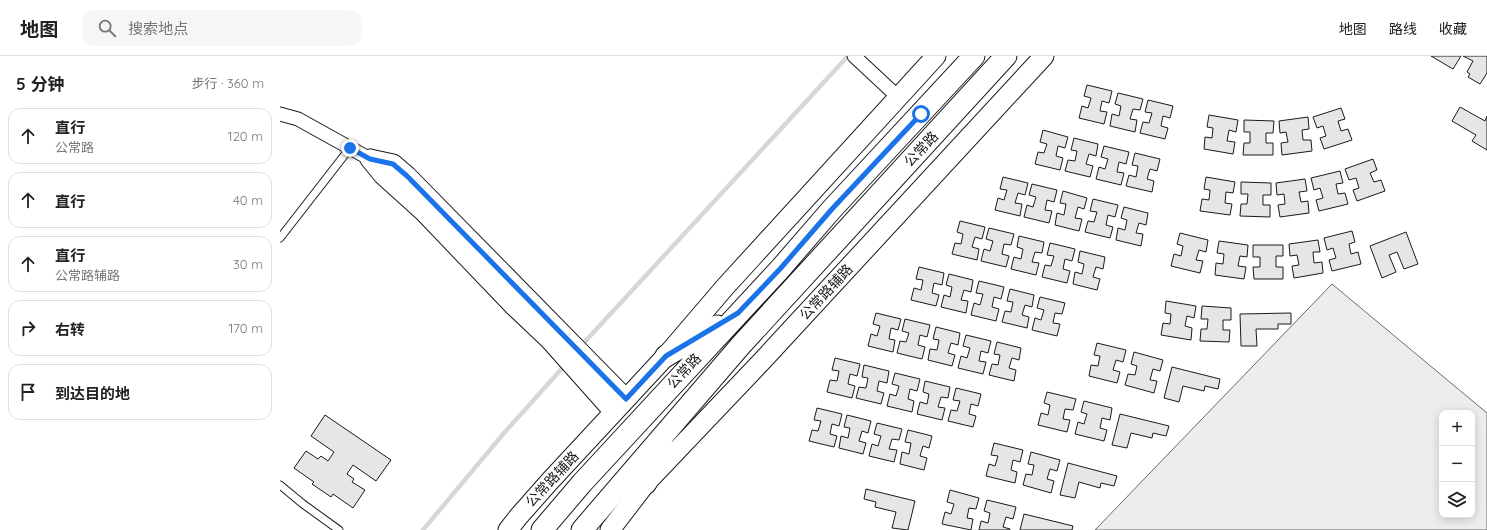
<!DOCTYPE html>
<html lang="zh">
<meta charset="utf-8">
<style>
:root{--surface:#fff;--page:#f6f6f6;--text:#222;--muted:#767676;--line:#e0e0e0}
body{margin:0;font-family:Quicksand,"Noto Sans SC",sans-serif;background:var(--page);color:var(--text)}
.controls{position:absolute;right:12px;bottom:12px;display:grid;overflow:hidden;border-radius:8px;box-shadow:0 2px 10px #0003}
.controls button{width:36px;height:36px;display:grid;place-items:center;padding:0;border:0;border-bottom:1px solid var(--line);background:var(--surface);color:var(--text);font:20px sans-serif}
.stop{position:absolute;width:12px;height:12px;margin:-9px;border:3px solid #1a73e8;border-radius:50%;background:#fff}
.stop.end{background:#1a73e8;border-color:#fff;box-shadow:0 1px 4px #0008}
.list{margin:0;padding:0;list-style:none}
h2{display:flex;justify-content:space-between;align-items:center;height:52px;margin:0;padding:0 16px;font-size:17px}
h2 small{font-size:13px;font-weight:400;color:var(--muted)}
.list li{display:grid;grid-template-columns:26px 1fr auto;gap:12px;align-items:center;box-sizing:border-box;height:56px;margin:0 8px 8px;padding:0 8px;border:1px solid var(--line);border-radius:12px}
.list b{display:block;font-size:15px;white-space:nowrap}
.list p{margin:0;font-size:13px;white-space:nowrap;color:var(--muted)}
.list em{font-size:13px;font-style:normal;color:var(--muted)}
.icon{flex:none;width:22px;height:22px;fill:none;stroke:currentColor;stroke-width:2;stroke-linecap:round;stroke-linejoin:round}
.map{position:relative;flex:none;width:1207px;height:474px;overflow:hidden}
header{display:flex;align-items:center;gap:24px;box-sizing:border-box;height:56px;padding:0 20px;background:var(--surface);border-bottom:1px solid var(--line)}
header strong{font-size:19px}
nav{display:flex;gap:22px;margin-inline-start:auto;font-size:14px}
.search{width:280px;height:36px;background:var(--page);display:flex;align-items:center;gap:10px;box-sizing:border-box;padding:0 14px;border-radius:12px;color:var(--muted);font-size:15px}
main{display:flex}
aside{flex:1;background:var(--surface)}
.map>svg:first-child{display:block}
</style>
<header>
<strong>地图</strong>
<div class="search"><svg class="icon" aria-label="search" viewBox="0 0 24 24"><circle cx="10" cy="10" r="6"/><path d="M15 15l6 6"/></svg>搜索地点</div>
<nav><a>地图</a><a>路线</a><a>收藏</a></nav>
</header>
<main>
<aside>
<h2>5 分钟<small>步行 · 360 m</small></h2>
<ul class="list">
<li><svg class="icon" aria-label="ahead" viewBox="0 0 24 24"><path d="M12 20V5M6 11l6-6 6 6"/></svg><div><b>直行</b><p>公常路</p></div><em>120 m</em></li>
<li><svg class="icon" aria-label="ahead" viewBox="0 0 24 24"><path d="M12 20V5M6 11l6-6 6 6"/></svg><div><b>直行</b></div><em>40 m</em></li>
<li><svg class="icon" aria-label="ahead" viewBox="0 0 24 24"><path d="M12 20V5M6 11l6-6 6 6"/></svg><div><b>直行</b><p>公常路辅路</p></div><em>30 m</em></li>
<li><svg class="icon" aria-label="right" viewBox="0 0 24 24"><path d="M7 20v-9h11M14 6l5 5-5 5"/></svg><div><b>右转</b></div><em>170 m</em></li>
<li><svg class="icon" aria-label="arrive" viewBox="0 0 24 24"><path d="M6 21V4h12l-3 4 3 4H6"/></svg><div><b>到达目的地</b></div></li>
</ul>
</aside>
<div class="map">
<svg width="1207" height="474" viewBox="0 0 1207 474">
<rect width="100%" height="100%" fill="#fff"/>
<path fill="#ededed" stroke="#6a6a6a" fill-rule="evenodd" d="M1052 228 1207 357V474H815ZM1162 357H1192V459H1162Z"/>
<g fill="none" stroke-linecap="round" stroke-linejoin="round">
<path stroke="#d7d7d7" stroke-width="4.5" d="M300 291 568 0
M143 474 224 377 285 309"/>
</g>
<path fill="#e6e6e6" stroke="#1a1a1a" d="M1151 0H1181L1173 13Z
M1183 0H1207V17L1200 28 1188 21 1190 18 1187 16 1193 5Z
M807 29 832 35 829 47 822 45 820 55 827 56 824 68 799 62 802 50 808 52 811 42 804 40Z
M838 37 863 43 860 54 853 53 850 63 857 64 855 76 830 70 832 58 839 60 841 50 835 48Z
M868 44 893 50 890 62 883 60 881 70 888 72 885 83 860 77 863 66 869 67 872 57 865 56Z
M1180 51 1205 65 1207 60V94L1192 85 1196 79 1172 65Z
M1061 52 1065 63 1058 65 1061 75 1068 73 1072 84 1044 93 1040 82 1046 80 1043 70 1037 72 1033 61Z
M929 59 958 64 956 76 949 74 947 85 955 86 953 98 924 93 925 81 932 82 933 72 927 71Z
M1028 61 1029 73 1022 74 1023 84H1031L1032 95 1002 99 1001 87 1008 86 1006 76 1000 77 999 65Z
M964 64 994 65 993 77H986V87H993V99H963L964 87H970V76H964Z
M763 74 788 81 785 92 778 90 776 100 783 102 780 114 755 108 758 96 764 97 767 88 760 86Z
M794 82 818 88 816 100 809 98 806 108 813 110 810 121 785 115 788 104 795 105 797 95 791 94Z
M824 90 849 96 846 108 839 106 837 116 844 117 841 129 816 123 819 111 825 113 828 103 821 101Z
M855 97 880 103 877 115 870 113 867 123 874 125 872 136 846 130 849 119 856 121 858 110 852 109Z
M1093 103 1097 114 1090 117 1094 126 1101 124 1105 135 1077 145 1073 134 1079 132 1076 122 1069 124 1065 113Z
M1060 115 1063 127 1056 128 1058 138 1065 137 1068 148 1039 155 1036 144 1043 142 1040 132 1034 134 1031 122Z
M723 121 748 127 745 139 738 137 735 147 742 148 740 160 715 154 718 142 724 144 727 134 720 133Z
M926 121 955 126 953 137 946 136 945 147 952 148 950 159 920 155 922 143 929 144 930 134 924 133Z
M1025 123 1027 135 1019 136 1021 146 1028 145 1029 157 1000 161 998 149 1005 148 1004 138 997 139 996 127Z
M961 126 991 127V139H983V149H990V161L960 160 961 148H967L968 138H961Z
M752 128 777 134 774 146 767 144 765 154 772 155 769 167 744 161 747 149 753 151 756 141 749 139Z
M783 135 807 142 804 153 798 151 795 162 802 163 799 175 775 169 777 157 784 159 786 148 780 147Z
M813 143 838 149 835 161 828 159 826 169 833 171 830 182 805 176 808 165 814 166 817 156 810 155Z
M844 151 868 157 866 169 859 167 856 177 863 178 861 190 836 184 838 172 845 174 847 164 841 162Z
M680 165 705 171 702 183 695 181 692 191 699 193 697 204 672 198 675 187 681 188 683 178 677 176Z
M709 172 734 178 731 189 724 188 722 198 729 200 726 211 701 205 704 193 710 195 713 185 706 183Z
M1072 175 1075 186 1069 188 1071 198 1078 196 1081 208 1052 215 1049 204 1056 202 1053 192 1047 194 1044 182Z
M1126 176 1138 208 1124 213 1117 196 1109 199 1116 216 1102 222 1090 190Z
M900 177 928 184 926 196 919 194 916 204 923 205 920 217 891 210 894 198 901 200 903 190 897 188Z
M739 180 764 186 762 197 755 196 752 206 759 207 756 219 731 213 734 201 741 203 743 193 737 191Z
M1038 184 1040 196H1033L1034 207 1042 206 1043 217 1014 222 1012 210 1019 209 1017 199 1010 200 1009 188Z
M939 185 968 189 967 201 960 200 958 210 966 211 964 223 935 219 936 207 943 208 944 198 937 197Z
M770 187 795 193 792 205 785 203 783 213 790 215 787 227 762 221 765 209 771 210 774 200 767 199Z
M973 189H1003V200H996V211H1003V223H974L973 211H980V201H973Z
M800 195 825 201 823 213 816 211 813 221 820 223 817 234 793 228 795 216 802 218 804 208 798 206Z
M639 211 664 217 662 229 654 227 652 237 659 239 656 250 631 244 634 232 641 234 643 224 636 223Z
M669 218 693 224 691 236 684 234 681 244 688 245 686 257 661 251 664 239 670 241 672 231 666 229Z
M699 225 724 231 721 243 714 241 712 251 719 253 716 265 691 259 694 247 700 249 703 238 696 237Z
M730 233 754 239 752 251 745 249 742 259 749 261 747 272 722 266 725 255 731 256 733 246 727 245Z
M760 241 785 247 782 258 775 257 773 267 780 268 777 280 752 274 755 262 761 264 764 254 757 252Z
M886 245 916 250 914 262 907 260 905 270 912 272 911 284 881 279 883 267 890 268 891 258 885 257Z
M922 250 951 252V264H943V274H950L949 286 920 285 921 273H927L928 263H921Z
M596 257 621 263 618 274 611 272 609 283 615 284 613 296 588 290 591 278 597 280 600 270 593 268Z
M1011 257V268H998V273H976L977 290H961L960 258Z
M625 263 650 269 647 281 640 279 638 289 645 291 642 303 617 297 620 285 626 286 629 277 622 275Z
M656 271 680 277 678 289 671 287 668 297 675 299 672 310 648 304 650 293 657 294 659 284 653 283Z
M686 279 711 285 708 297 701 295 699 305 706 306 703 318 678 312 681 300 687 302 690 292 683 290Z
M717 286 741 292 739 304 732 302 729 312 736 314 734 325 709 319 712 308 718 309 720 299 714 298Z
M817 287 846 294 843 306 836 304 833 314 840 316 837 327 809 320 811 309 818 310 820 300 814 299Z
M854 296 883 304 880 315 873 313 870 324 877 325 874 337 845 329 848 318 855 319 857 310 851 308Z
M555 302 580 308 577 320 570 318 568 328 575 330 572 342 547 336 550 324 557 325 559 315 552 314Z
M584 309 609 315 607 327 599 325 597 335 604 337 601 348 576 342 579 331 586 332 588 322 582 321Z
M892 311 940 323 938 333 925 330 924 335 903 330 899 346 884 342Z
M615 317 640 323 637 335 630 333 628 343 634 345 632 356 607 350 610 338 616 340 619 330 612 328Z
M645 325 670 331 668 342 661 341 658 351 665 352 662 364 637 358 640 346 647 348 649 338 643 336Z
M676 332 701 338 698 350 691 348 689 358 696 360 693 371 668 365 671 354 677 355 680 345 673 344Z
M767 336 796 343 793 354 785 353 783 363 790 364 787 376 758 369 761 357 768 359 770 349 764 347Z
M804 345 832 352 830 364 822 362 820 372 827 374 824 385 795 378 798 366 804 368 807 358 801 356Z
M537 352 562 358 559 370 552 368 550 378 557 380 554 391 529 385 532 374 538 375 541 365 534 364Z
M840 358 889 370 886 380 873 377 872 382 851 377 847 392 832 389Z
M45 359 111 404 96 425 73 409 67 418 74 423 72 426 85 434 73 452 53 438 51 441 32 428 34 426 14 412 26 395 38 403 41 400 48 405 54 396 31 380Z
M567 359 591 365 588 377 582 375 579 385 586 387 583 398 559 392 561 380 568 382 570 372 564 371Z
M597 367 622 373 619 384 612 383 609 393 617 394 614 406 589 400 592 388 598 390 601 380 594 378Z
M628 374 652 380 649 392 643 390 640 400 647 402 644 414 620 408 622 396 629 398 631 387 625 386Z
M714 387 743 394 740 406 733 404 731 414 737 416 735 427 706 420 709 408 715 410 718 400 711 399Z
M751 396 780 404 777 415 770 413 767 423 774 425 771 437 743 429 746 418 752 419 754 409 748 408Z
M788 407 837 420 834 430 821 427 820 432 799 426 795 442 780 439Z
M586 433 635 445 628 474 612 472 616 456 595 451 596 446 584 443Z
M670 434 699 442 696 453 689 452 687 462 693 463 691 474 662 468 665 456 671 458 674 448 667 446Z
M707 444 736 451 733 463 726 461 723 471 730 473V474H699L701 465 708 467 710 457 704 455Z
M744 458 793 470 792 474H740Z"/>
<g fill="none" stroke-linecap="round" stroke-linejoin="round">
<g stroke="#1a1a1a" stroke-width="9">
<path id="service" d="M0 182 70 92
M0 429 23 448 59 474"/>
</g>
<g stroke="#1a1a1a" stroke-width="15">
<path id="minor" d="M574 0 618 41
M0 58 18 63 90 103"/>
</g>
<g stroke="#1a1a1a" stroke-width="21">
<path id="secondary" d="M90 103 113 108 127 120 346 343
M90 103 103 119 144 156 233 249 269 283 334 356
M228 474 239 460 270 425 386 300 445 231 656 0
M330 474 366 427 483 304 764 0"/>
</g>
<g stroke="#1a1a1a" stroke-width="23">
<path id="primary" d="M386 300 437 270
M366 427 383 391
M262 474 302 427 500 213 552 153 694 0
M302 474 461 289 726 0"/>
</g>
<use href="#service" stroke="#fff" stroke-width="7"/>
<use href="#minor" stroke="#fff" stroke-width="13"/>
<use href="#secondary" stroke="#fff" stroke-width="19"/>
<use href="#primary" stroke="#fff" stroke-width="21"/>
</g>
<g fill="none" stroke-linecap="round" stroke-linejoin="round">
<path stroke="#1a73e8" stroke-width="5" d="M70 92 90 103 113 108 127 120 346 343 386 300 458 257 500 213 552 153 641 58"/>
</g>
<g text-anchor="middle" stroke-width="3" stroke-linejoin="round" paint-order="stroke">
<g font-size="14" fill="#1a1a1a" stroke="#fff">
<text transform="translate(641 93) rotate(-47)" y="5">公常路</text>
<text transform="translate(546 236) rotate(-47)" y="5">公常路辅路</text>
<text transform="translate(404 315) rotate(-47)" y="5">公常路</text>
<text transform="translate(272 423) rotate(-47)" y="5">公常路辅路</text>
</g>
</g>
</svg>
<div class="controls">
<button>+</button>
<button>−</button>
<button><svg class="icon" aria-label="layers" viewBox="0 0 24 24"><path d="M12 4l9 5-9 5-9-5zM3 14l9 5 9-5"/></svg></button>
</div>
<div class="stop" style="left:641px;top:58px"></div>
<div class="stop end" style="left:70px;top:92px"></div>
</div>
</main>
